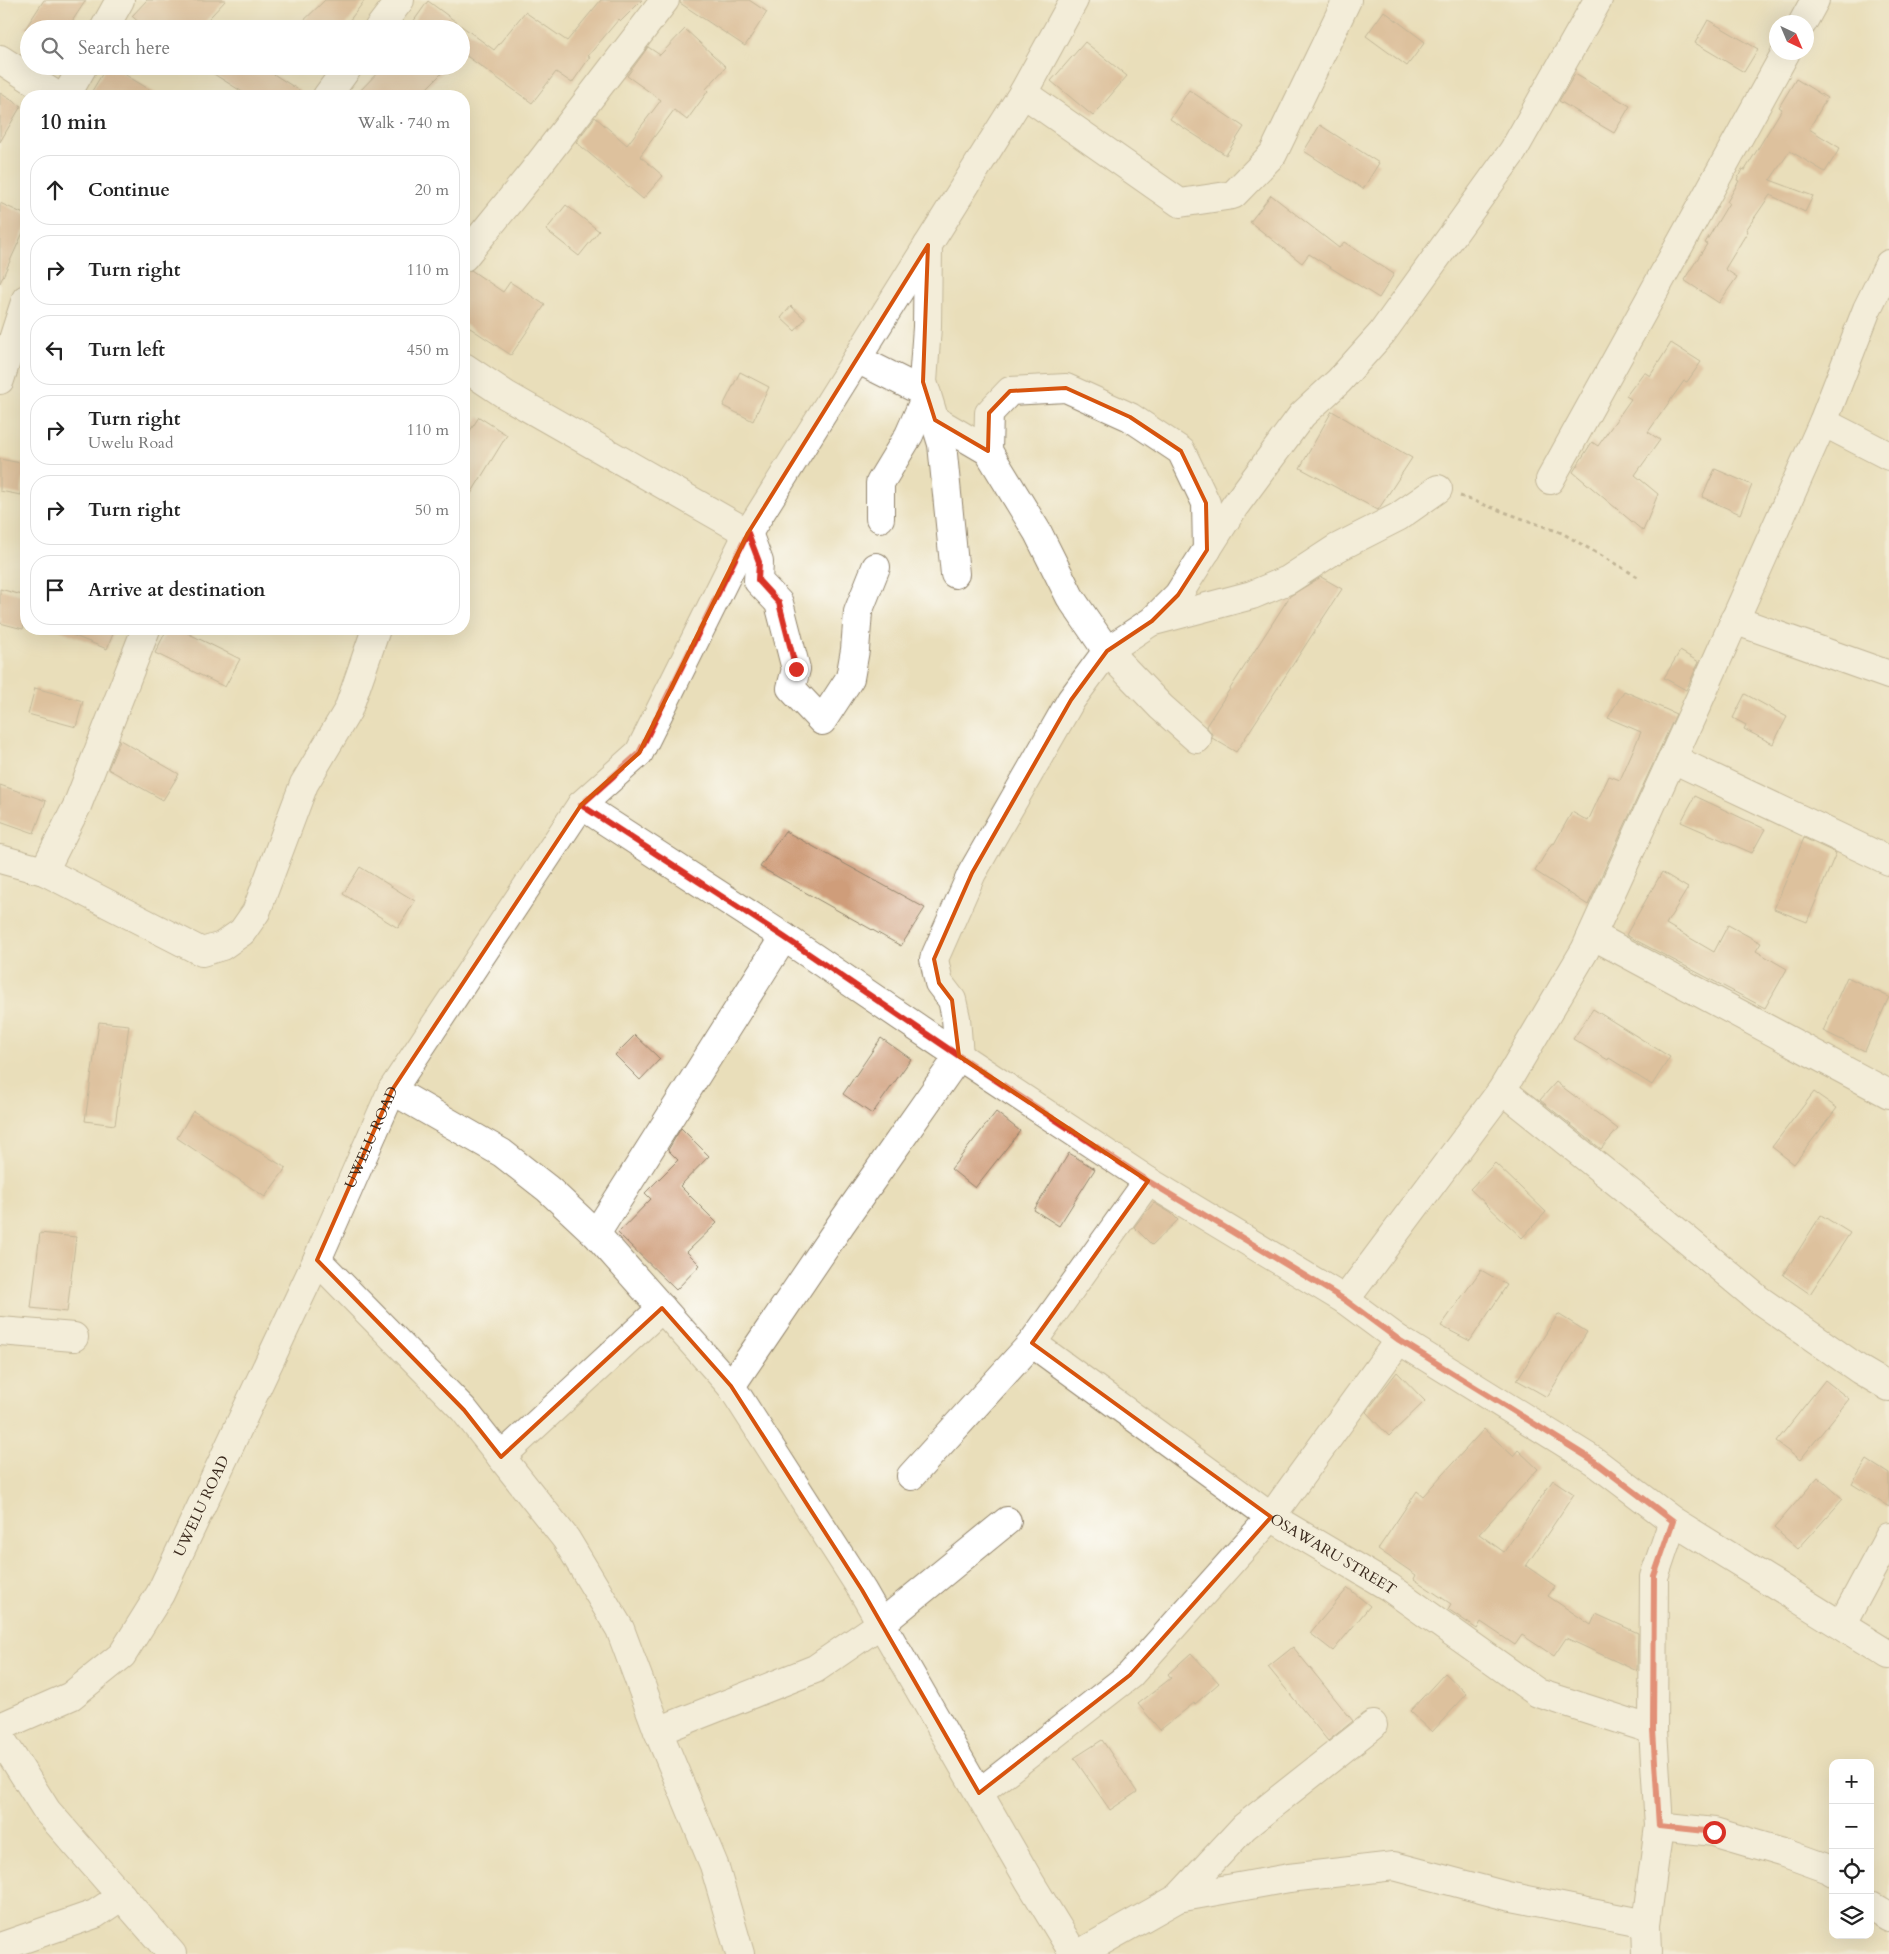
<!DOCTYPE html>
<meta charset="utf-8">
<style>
:root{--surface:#fff;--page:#f2f2f2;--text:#222;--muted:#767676;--line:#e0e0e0}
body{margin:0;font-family:Cardo,serif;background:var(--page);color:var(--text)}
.controls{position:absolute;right:15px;bottom:15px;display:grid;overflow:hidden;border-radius:10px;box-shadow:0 5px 20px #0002}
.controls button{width:45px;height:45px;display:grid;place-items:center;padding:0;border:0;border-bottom:1px solid var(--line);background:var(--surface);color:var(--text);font:25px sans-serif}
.compass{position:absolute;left:1769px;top:15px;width:45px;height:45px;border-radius:50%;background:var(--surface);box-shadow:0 5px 20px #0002;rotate:136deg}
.stop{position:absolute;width:15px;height:15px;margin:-11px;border:4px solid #d93025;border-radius:50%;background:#fff}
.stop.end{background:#d93025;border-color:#fff;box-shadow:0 1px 5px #0008}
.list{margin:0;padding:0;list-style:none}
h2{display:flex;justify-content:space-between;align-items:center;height:65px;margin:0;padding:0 20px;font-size:21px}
h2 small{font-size:16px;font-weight:400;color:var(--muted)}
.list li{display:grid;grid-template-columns:32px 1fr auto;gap:15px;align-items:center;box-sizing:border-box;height:70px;margin:0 10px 10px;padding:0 10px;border:1px solid var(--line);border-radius:20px}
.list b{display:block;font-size:19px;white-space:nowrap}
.list p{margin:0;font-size:16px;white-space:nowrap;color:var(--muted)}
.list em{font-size:16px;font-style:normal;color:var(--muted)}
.icon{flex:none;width:28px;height:28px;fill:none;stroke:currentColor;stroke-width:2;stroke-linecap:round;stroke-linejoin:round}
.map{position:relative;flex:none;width:1889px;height:1954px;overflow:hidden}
.search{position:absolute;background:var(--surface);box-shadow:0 5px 20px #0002;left:20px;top:20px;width:450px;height:55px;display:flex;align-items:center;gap:12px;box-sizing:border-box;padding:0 18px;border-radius:28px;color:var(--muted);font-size:19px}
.panel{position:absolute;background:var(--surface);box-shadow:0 5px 20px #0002;left:20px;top:90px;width:450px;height:545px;border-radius:20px}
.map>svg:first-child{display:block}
</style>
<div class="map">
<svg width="1889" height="1954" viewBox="0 0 1889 1954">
<rect width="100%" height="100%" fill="#fdfcf7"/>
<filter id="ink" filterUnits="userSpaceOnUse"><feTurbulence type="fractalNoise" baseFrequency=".02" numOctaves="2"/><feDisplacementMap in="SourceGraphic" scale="10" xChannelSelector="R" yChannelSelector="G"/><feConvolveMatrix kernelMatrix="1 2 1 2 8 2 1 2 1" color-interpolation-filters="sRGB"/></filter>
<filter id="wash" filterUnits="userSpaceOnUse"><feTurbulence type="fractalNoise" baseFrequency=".0096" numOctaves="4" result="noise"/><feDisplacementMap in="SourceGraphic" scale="20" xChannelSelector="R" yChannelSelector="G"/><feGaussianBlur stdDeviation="1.12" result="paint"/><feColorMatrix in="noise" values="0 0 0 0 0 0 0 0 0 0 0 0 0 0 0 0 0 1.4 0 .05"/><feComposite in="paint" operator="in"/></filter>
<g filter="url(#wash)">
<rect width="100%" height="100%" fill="#e9deba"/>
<g id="blocks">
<path fill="#cf9d7a" d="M44 0H86L67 29H25Z
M147 0H226L199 29H146L132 16Z
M325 0H365L343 29H295Z
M601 0H642L621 21 619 19 588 56 590 57 572 83 556 72 532 103 461 52V29H408L428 1 494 50 525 12 567 41Z
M680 0H749L767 12 745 46 680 3Z
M1384 11 1425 42 1407 66 1366 36Z
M1708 20 1758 49 1744 72 1695 43Z
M685 29 726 67 706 89 708 91 687 120 674 110 640 156 663 176 643 199 576 142 595 117 627 145 661 100 627 76 648 47 660 55Z
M1085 42 1127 76 1093 116 1051 81Z
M107 66H111L160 96H89Z
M201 66H261L308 96H249Z
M384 66H449L419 96H355Z
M1575 74 1630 106 1614 133 1559 101Z
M1796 79 1827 98 1809 129 1840 148 1825 172 1790 151 1770 180 1813 196 1805 212 1770 195 1746 230 1748 231 1725 269 1737 277 1719 303 1684 280 1707 244 1705 243 1729 203 1727 202 1739 181 1737 180 1742 169 1745 170 1782 109 1779 107Z
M1189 90 1244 127 1226 155 1170 119Z
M0 93 21 106 0 142Z
M1320 125 1379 163 1363 189 1304 151Z
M1271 195 1339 248 1344 242 1394 274 1379 298 1309 254 1302 263 1250 222Z
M0 203 26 215V226L0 283Z
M566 205 599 231 579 256 546 230Z
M471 270 503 292 510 282 545 305 511 355 464 324V272Z
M791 306 805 319 795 331 781 318Z
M1671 343 1701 362 1687 382 1684 381 1648 432 1660 440 1635 475 1658 494 1643 531 1573 472 1592 442 1598 446 1631 399 1626 396 1644 372 1650 376Z
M740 372 769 387 753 421 723 406Z
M1332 411 1412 458 1378 510 1300 468Z
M479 417 507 435 464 505V440Z
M0 459 26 464 21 495 0 491Z
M1715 469 1752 485 1740 514 1702 497Z
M1321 577 1342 589 1236 752 1212 738V734L1206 726 1290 596Z
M0 589 26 596V618L23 629 0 623Z
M57 629H115L107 649Z
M167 629H179L240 659 225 687 155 653Z
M1680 651 1699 662 1686 690 1664 678Z
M35 688 83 701 76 727 28 714Z
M1624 691 1676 714 1588 905 1535 871 1552 843 1554 844 1572 812 1588 821 1609 776 1620 780 1641 732 1608 718Z
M1745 694 1787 717 1773 744 1744 729 1746 725 1733 718Z
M120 740 179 774 163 800 108 769Z
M0 785 46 801 34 833 0 821Z
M1695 796 1765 829 1752 853 1681 822Z
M785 831 925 908 901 946 760 867Z
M1804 838 1836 853 1807 922 1774 909Z
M360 867 415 901 398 928 343 894Z
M1662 872 1688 888 1666 924 1714 952 1728 925 1761 943 1756 951 1787 969 1765 1008 1626 935Z
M1847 977 1889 997 1865 1051 1823 1031Z
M1593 1009 1670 1057 1652 1085 1609 1058 1608 1060 1573 1039Z
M99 1022 129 1025 115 1125 85 1121Z
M635 1035 660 1059 640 1080 615 1055Z
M881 1038 911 1059 872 1114 843 1094Z
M1556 1082 1618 1129 1601 1149 1540 1100Z
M1814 1092 1837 1108 1794 1164 1772 1147Z
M193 1111 286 1168 265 1197 177 1138Z
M996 1112 1020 1131 975 1188 951 1169Z
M681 1128 709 1156 680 1186 717 1223 687 1252 700 1265 676 1290 618 1233 651 1199 645 1193 678 1160 668 1150Z
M1069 1153 1095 1169 1059 1226 1034 1210Z
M1495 1163 1546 1212 1522 1238 1470 1189Z
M1154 1203 1171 1213 1178 1220 1152 1245 1134 1227 1145 1213Z
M1821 1215 1850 1233 1810 1294 1783 1275Z
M40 1233 76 1237 67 1312 31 1308Z
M1481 1270 1507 1285 1470 1341 1441 1326Z
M1558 1314 1587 1332 1547 1397 1517 1380Z
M1397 1372 1425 1401 1389 1436 1366 1412Z
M1825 1380 1849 1399 1800 1460 1776 1442Z
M1484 1429 1513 1456 1518 1450 1538 1469 1479 1534 1504 1552 1553 1480 1574 1494 1526 1566 1555 1586 1548 1596 1591 1625 1596 1614 1638 1633 1637 1671 1566 1638 1554 1656 1522 1635 1515 1645 1481 1622 1477 1629 1448 1609 1451 1604 1414 1579 1416 1575 1378 1549 1417 1491 1423 1496Z
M1867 1460 1889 1474V1507L1852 1484Z
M1818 1477 1843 1499 1798 1549 1774 1528Z
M1348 1588 1370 1606 1333 1651 1310 1633Z
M1293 1647 1353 1721 1328 1741 1268 1667Z
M1191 1653 1219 1683 1195 1704 1194 1703 1160 1730 1138 1704 1171 1678 1168 1674Z
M1445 1673 1467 1694 1432 1732 1410 1711Z
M1102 1740 1137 1792 1110 1810 1074 1758Z"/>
</g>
</g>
<g filter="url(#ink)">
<use href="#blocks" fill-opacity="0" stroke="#92846c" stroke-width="1"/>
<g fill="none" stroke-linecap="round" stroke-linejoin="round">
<g stroke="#92846c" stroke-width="30">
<g id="minor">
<path d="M1803 22 1815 0"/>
<path d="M104 29 120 0"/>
<path d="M378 29 400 0"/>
<path d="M0 59 57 96"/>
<path d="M1023 93 1180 203 1233 195 1273 154 1347 0"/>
<path d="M66 96 83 66"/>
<path d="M327 96 349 66"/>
<path d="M928 245 927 327 923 382 942 444 955 574"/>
<path d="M464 257 533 172 665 0"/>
<path d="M857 359 927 394 909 435 880 483V518"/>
<path d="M464 367 506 395 748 533 759 562 758 581 779 603 796 669 791 688 822 721 850 678 855 650 858 612 876 567"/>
<path d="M0 380 26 299"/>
<path d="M935 420 988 451 989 413 1010 391 1066 388 1130 417 1181 451 1206 503 1207 550"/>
<path d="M1823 422 1889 456"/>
<path d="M988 451 1038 533 1070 597 1107 651 1161 707 1197 739"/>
<path d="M1550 480 1786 52"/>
<path d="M1734 620 1889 675"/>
<path d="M1154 621 1252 595 1288 580 1337 548 1398 517 1438 489"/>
<path d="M1673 759 1889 861"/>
<path d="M581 805 784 937 959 1056 1148 1181 1345 1300 1399 1340 1594 1461 1673 1521 1889 1655"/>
<path d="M0 859 44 871 202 952 222 946 242 932 256 912 304 784 348 710 376 629"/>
<path d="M44 871 77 806 146 629"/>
<path d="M1592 935 1889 1094"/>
<path d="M392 1090 502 1153 548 1189 596 1234 731 1386 862 1590 1030 1882 1074 1954"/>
<path d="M1502 1090 1638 1199 1758 1299 1860 1370 1889 1387"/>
<path d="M596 1234 784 937"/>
<path d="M317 1260 464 1410 566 1539 620 1629 658 1731 714 1865 740 1954"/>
<path d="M1345 1300 1502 1090 1585 950 1700 698 1823 422 1867 309 1889 264"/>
<path d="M0 1331 74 1337"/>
<path id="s1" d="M1032 1343 1271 1517 1389 1587 1538 1693 1653 1730"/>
<path d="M731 1386 841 1224 959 1056 956 1018 952 1000 939 983 934 959 972 873 1071 700 1107 651 1152 621 1178 595 1234 507 1302 415 1339 381 1382 333 1513 151 1598 0"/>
<path d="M501 1457 662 1308"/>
<path d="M911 1476 1032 1343 1148 1181"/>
<path d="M1842 1624 1889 1537"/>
<path id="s2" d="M0 1727 71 1696 122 1655 160 1594 317 1260 392 1090 581 805 639 753 748 533 1023 93 1074 0"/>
<path d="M658 1731 815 1669 882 1623 1007 1521"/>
<path d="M0 1737 47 1811 172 1954"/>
<path d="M979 1793 1130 1675 1271 1517 1399 1340"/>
<path d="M1659 1826 1714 1832 1782 1852 1829 1869 1833 1872"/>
<path d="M1178 1898 1244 1827 1373 1725"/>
<path d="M1870 1905 1889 1916"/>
<path d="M0 1947 95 1914 122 1896"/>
<path d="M1079 1954 1178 1898 1289 1878 1394 1866 1507 1896 1646 1924"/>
<path d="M1647 1954 1646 1924 1659 1826 1653 1730 1654 1577 1673 1521"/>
</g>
</g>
<path stroke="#92846c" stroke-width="3" stroke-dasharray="4 4" stroke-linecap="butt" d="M1460 496 1562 533 1638 577"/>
<use href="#minor" stroke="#fff" stroke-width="28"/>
</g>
</g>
<g fill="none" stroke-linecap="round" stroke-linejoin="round" filter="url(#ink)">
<path stroke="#d93025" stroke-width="6" d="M796 669 779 603 758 580 759 562 748 533 639 753 581 805 784 937 959 1056 1148 1181 1345 1300 1399 1340 1594 1461 1673 1521 1654 1576 1653 1730 1659 1826 1714 1832"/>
</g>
<path d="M0 0H1889V1954H0ZM928 245 923 382 935 420 988 451 989 413 1010 391 1066 388 1130 417 1181 451 1206 503 1207 550 1178 595 1152 621 1107 651 1071 700 972 873 934 959 939 983 952 1000 959 1056 1148 1181 1032 1343 1271 1517 1130 1675 979 1793 862 1590 731 1386 662 1308 501 1457 464 1410 317 1260 392 1090 581 805 639 753 748 533Z" fill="#e9deba" fill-opacity=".55" fill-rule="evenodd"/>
<path fill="none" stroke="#d7540e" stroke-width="4" stroke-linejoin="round" d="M928 245 923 382 935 420 988 451 989 413 1010 391 1066 388 1130 417 1181 451 1206 503 1207 550 1178 595 1152 621 1107 651 1071 700 972 873 934 959 939 983 952 1000 959 1056 1148 1181 1032 1343 1271 1517 1130 1675 979 1793 862 1590 731 1386 662 1308 501 1457 464 1410 317 1260 392 1090 581 805 639 753 748 533Z"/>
<g text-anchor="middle" stroke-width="4" stroke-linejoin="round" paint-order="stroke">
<g font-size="15" fill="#3b2a1e" stroke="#fdfcf7">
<text dy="5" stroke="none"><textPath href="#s2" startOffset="718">UWELU ROAD</textPath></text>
<text dy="5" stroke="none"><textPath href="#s2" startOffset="312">UWELU ROAD</textPath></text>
<text dy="5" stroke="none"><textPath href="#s1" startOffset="368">OSAWARU STREET</textPath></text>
</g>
</g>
</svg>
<div class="controls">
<button>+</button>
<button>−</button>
<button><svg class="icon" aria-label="locate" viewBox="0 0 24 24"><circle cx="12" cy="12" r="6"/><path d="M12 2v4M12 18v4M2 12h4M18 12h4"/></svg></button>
<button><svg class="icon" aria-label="layers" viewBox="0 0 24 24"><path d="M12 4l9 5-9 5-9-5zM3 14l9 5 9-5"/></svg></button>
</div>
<svg class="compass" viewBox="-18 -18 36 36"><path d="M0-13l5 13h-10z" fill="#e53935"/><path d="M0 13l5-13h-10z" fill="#767676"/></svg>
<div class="stop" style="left:1714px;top:1832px"></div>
<div class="stop end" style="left:796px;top:669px"></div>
<div class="search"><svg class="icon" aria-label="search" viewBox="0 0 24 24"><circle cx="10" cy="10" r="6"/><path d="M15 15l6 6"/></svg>Search here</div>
<section class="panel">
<h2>10 min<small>Walk · 740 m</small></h2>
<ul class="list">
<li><svg class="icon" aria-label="ahead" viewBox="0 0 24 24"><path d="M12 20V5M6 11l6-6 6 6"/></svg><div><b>Continue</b></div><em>20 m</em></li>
<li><svg class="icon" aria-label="right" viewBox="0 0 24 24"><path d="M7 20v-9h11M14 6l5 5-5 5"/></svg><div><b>Turn right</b></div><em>110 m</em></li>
<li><svg class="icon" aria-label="left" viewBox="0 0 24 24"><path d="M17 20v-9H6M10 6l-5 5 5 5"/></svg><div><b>Turn left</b></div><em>450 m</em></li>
<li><svg class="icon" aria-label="right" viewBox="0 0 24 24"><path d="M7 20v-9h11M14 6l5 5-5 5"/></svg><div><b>Turn right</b><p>Uwelu Road</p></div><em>110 m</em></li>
<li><svg class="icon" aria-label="right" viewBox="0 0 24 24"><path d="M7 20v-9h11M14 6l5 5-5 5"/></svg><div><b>Turn right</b></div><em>50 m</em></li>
<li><svg class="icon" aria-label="arrive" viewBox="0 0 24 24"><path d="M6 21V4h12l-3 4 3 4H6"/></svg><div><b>Arrive at destination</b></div></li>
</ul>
</section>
</div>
